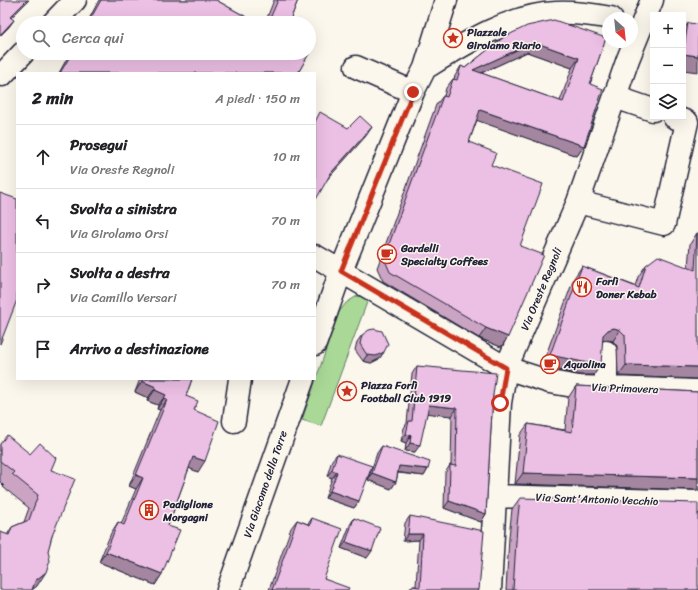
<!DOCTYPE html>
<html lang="it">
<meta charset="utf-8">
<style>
:root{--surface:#fff;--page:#f2f2f2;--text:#202124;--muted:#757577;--line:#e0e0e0}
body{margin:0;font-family:Sriracha,sans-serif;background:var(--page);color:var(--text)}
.controls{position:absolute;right:12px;top:12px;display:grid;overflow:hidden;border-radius:0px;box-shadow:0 4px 16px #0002}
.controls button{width:36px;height:36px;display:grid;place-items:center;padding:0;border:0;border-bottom:1px solid var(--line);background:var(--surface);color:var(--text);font:20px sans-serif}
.compass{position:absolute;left:602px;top:12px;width:36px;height:36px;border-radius:50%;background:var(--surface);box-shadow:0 4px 16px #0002;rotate:153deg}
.stop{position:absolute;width:12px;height:12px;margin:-9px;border:3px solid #c8321e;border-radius:50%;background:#fff}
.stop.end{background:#c8321e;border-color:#fff;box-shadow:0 1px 4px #0008}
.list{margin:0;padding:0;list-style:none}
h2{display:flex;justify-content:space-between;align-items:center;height:52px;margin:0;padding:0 16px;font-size:17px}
h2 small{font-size:13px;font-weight:400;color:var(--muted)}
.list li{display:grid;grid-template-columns:26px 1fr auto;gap:12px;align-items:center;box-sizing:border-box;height:64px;padding:0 16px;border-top:1px solid var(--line)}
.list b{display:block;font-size:15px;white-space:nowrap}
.list p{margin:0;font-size:13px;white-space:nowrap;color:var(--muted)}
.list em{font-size:13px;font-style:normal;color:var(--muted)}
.icon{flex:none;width:22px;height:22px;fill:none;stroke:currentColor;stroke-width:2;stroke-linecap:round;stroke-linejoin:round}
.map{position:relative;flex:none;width:698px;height:590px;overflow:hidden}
.search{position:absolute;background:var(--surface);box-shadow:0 4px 16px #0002;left:16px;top:16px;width:300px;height:44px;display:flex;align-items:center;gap:10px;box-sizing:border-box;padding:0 14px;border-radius:22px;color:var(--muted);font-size:15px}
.panel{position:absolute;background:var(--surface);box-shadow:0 4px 16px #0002;left:16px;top:72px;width:300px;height:308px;border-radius:0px}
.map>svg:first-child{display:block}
</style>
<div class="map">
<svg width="698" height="590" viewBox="0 0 698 590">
<rect width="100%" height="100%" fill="#fbf7ec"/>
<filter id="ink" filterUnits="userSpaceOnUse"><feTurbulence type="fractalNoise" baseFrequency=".025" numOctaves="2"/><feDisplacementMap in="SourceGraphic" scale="8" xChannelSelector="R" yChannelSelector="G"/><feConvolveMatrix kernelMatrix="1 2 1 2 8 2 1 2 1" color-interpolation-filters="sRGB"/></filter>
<g filter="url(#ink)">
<path fill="#a9d897" stroke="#667d69" d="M357 296 369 297 321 426 302 420 339 312 346 303Z"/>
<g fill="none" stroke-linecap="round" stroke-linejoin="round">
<g stroke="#22223b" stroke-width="25">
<path id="minor" d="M53 23 75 0
M356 67 413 92
M425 68C464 44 509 15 556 13 573 12 594 15 611 18
M2 75 23 53
M615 97 653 110
M578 202 664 224 687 122 674 117
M315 256 506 368 550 382 579 387 698 391
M315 344 341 271 413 92 425 68 446 0
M606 387V352
M234 421 240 379
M495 496 698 502
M228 590 303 379
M490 590 500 403 506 368 578 202 628 59 652 0"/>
</g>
<use href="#minor" stroke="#fbf7ec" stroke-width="22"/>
</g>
<path fill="#cba4c4" stroke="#22223b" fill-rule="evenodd" d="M99 0H216L257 23H87Z
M274 0H298L289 23H265Z
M688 23 683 70V30Z
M504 37 606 38 590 84 584 146 577 156 477 120 469 142 491 165 520 246 501 347 479 338 383 281 377 268 436 105 443 96H444L446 88 453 79H454L455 76 461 66 465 68ZM527 52 572 68 560 101 481 73Z
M70 53H309L298 73H59Z
M697 233 698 379 618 376 617 346 613 341 606 340H603L594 375H580L542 366 574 278 582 266 635 286 638 277 646 265 688 267 690 244Z
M362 335 384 352 379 359 371 363 363 361 355 350 357 342Z
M417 366 493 395 486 514 481 522 444 508 445 473 450 465H451L452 416 427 413 415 452 405 451 406 443 401 441 404 428 407 423 412 374Z
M140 379H192L186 396 194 410 198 472 189 468 168 526 162 574 155 585 99 562 111 533 118 522 121 524 136 489 129 486 160 410 157 409 158 405 147 401 148 398 135 392Z
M576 386 698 392V490L515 484 520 435 528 424 565 430 568 398Z
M0 444 30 454 51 470 52 536 37 586 32 589 7 535 12 527 24 522 29 508 3 487 4 486 0 482Z
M382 446 428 469 424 476 398 473 396 482 391 489 368 480 377 453Z
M337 454 359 501 354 508 325 498 332 478 327 476 332 460Z
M520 498 698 590H506L509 537 512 509Z
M410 516 479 590H409L412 586H416L419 540 403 541 405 523Z
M312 518 324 579 348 590H269L291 528 297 520 308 524Z
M354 518 367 558 341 548 350 525Z"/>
<path fill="#a586a0" stroke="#22223b" d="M27 0H29L6 23 10 17Z
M14 20 9 27 0 36V35Z
M534 42 579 58 572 68 527 52 466 80 473 70Z
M683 54 698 56V72L683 70Z
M480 110 584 146 577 156 473 119Z
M372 127 366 136 325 182 331 173Z
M486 328 508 337 501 347 479 338Z
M614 328 620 330 613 341 606 340 600 341 603 335 608 330Z
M384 352 379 359 371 363 363 361 367 355Z
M550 355 601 364 594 375H580L542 366Z
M626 365 698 367V379L618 376Z
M142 381 156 387 148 398 135 392Z
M155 390 166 395 158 405 147 401Z
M164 398 167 400 160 410 157 409Z
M429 405 457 408 452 416 423 413Z
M406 434 411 435 406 443 401 441Z
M410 443 420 445 415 452 405 451Z
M193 457 205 461 198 472 186 467Z
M399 466 428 469 424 476 395 472Z
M332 470 337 472 332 478 327 476Z
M372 473 396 482 391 489 368 480Z
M523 473 698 478V490L515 484Z
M136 475 143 478 136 489 129 486Z
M330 491 359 501 354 508 325 498Z
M449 501 486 514 481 522 444 508Z
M408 534H423L419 540 403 541Z
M346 542 372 551 367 558 341 548Z
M106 552 162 574 155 585 99 562Z
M46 572 37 586 32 590 35 581Z"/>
<path fill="#ecbfe4" stroke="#22223b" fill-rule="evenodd" d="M0 0H27L10 17 14 20 0 35Z
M101 0H216L257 23H88Z
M278 0H298L289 23H268Z
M554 20 606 38 590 84 603 89 584 146 480 110 469 142 496 153 491 165 543 184 520 246 544 255 508 337 486 328 390 272 384 258 443 96 447 97 453 79 457 80 461 66 465 68 504 37 527 26ZM534 42 579 58 563 102 473 70Z
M688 23 698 24V56L683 54Z
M309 52H310L298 73H60L72 53H309Z
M320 112 348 128 360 116 372 127 331 173 315 201V122Z
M0 193 17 199V300L0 344Z
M697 233H698V367L626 365 625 335 620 330 614 328 608 330 603 335 601 364 588 363 550 355 582 266 639 288 646 265 658 256 695 270Z
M374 329 382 331 388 344 384 352 376 356 367 355 360 344 362 335 369 330Z
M417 366 496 373 493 395 486 514 449 501 450 465 456 466 457 408 429 405 420 445 410 443 411 435 406 434 409 421H412Z
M143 379H192L186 396 198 401 194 410 219 421 205 461 193 457 168 526 180 530 162 574 106 552 118 522 124 525 143 478 136 475 167 400 164 398 166 395 155 390 156 387 142 381Z
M576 386 698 392V478L523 473 528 424 572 432Z
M7 435 30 454 40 443 56 458 51 470 75 479 52 536 48 551 50 561 46 572 35 581 32 590H0V532L9 535 12 527 29 520 38 495 12 474 14 472 0 461V444Z
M382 446 430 462 428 469 399 466 396 482 372 473Z
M337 454 372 466 359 501 330 491 337 472 332 470Z
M520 498 698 503V590H513L517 525Z
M410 516 484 531 479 590H412V586L420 587 423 534H408Z
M312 518 342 529 324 579 349 588 348 590H272L297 520 310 525Z
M354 518 380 528 372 551 346 542Z"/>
</g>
<g fill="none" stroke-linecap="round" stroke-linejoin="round" filter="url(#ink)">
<path stroke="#c8321e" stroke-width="5" d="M413 92 341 271 506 368 500 403"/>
</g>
<defs>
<g id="sight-ring" transform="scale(1)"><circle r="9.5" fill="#fbf7ec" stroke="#c8321e" stroke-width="1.5"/><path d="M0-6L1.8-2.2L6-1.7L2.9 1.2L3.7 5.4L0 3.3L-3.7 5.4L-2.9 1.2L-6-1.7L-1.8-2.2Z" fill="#c8321e"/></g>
<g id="cafe-ring" transform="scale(1)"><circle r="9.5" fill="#fbf7ec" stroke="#c8321e" stroke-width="1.5"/><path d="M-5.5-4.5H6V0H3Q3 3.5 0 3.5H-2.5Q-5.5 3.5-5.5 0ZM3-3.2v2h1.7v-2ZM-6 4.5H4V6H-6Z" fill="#c8321e"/></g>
<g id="restaurant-ring" transform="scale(1)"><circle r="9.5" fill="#fbf7ec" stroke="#c8321e" stroke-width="1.5"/><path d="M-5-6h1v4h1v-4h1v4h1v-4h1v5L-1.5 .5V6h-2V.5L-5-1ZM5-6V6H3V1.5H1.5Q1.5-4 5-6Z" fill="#c8321e"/></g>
<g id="building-ring" transform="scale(1)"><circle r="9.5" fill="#fbf7ec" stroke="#c8321e" stroke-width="1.5"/><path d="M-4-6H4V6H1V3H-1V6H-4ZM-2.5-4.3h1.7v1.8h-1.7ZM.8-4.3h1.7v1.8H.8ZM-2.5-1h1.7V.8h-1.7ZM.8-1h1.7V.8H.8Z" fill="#c8321e"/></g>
</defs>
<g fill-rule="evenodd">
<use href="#sight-ring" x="453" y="38"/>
<use href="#cafe-ring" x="387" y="254"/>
<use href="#restaurant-ring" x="582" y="287"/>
<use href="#cafe-ring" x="550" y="364"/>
<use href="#sight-ring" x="347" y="391"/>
<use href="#building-ring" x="149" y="510"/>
</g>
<g text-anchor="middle" stroke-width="3" stroke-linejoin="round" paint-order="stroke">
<g font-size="11" font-weight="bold" fill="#22223b" stroke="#fbf7ec" text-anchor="start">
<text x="467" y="36">Piazzale<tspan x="467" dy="13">Girolamo Riario</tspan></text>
<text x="401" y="252">Gardelli<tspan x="401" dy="13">Specialty Coffees</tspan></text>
<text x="596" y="285">Forlì<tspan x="596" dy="13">Doner Kebab</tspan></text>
<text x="564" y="368">Aquolina</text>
<text x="361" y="389">Piazza Forlì<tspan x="361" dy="13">Football Club 1919</tspan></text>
<text x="163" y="508">Padiglione<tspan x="163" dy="13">Morgagni</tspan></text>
</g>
<g font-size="11" fill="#22223b" stroke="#fbf7ec">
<text transform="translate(541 289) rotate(-67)" y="4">Via Oreste Regnoli</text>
<text transform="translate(625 388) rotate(2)" y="4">Via Primavera</text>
<text transform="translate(265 484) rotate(-71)" y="4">Via Giacomo della Torre</text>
<text transform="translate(597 499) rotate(2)" y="4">Via Sant'Antonio Vecchio</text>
</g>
</g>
</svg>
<div class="controls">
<button>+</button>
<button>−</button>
<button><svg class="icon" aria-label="layers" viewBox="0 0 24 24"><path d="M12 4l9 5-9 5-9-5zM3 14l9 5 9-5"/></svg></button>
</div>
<svg class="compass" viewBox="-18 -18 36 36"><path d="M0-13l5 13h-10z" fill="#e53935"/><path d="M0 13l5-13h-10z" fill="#757577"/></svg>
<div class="stop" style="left:500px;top:403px"></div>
<div class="stop end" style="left:413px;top:92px"></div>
<div class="search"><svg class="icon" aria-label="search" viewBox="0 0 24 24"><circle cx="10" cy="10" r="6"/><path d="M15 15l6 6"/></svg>Cerca qui</div>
<section class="panel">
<h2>2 min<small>A piedi · 150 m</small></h2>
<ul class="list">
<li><svg class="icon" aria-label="ahead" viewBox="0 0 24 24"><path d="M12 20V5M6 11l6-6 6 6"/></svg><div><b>Prosegui</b><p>Via Oreste Regnoli</p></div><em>10 m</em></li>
<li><svg class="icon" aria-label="left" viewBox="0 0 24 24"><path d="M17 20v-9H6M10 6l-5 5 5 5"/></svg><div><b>Svolta a sinistra</b><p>Via Girolamo Orsi</p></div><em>70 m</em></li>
<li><svg class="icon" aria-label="right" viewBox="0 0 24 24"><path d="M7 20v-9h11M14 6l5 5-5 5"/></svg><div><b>Svolta a destra</b><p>Via Camillo Versari</p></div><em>70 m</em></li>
<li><svg class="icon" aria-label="arrive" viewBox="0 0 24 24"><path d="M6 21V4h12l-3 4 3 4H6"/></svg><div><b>Arrivo a destinazione</b></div></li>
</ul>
</section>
</div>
